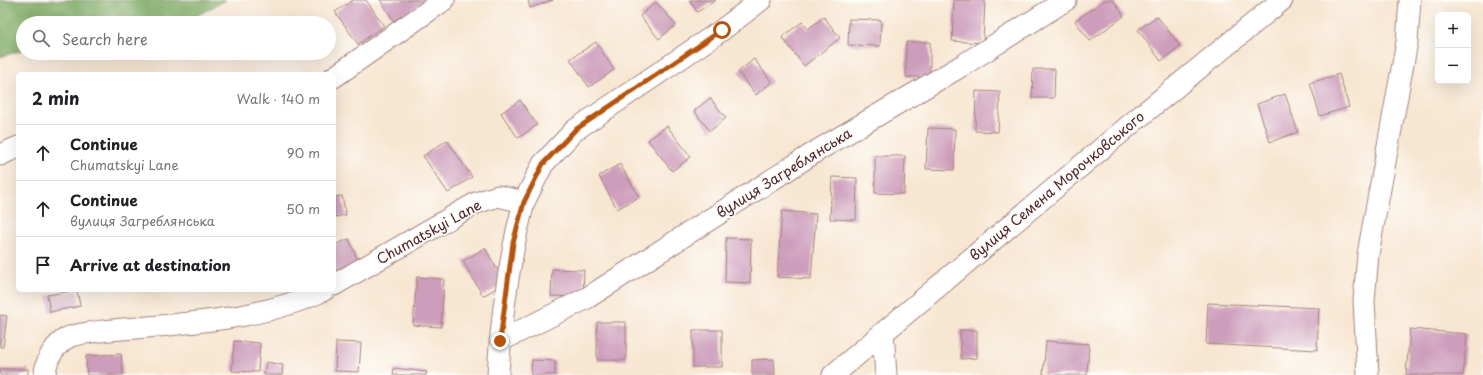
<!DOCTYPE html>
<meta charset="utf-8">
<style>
:root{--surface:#fff;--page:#f2f2f2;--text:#202124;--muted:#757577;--line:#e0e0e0}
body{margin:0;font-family:"Playpen Sans",sans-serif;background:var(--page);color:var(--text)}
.controls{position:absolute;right:12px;top:12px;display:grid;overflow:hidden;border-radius:6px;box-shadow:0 4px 16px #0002}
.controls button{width:36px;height:36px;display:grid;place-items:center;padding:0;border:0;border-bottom:1px solid var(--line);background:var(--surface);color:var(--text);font:20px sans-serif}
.stop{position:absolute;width:12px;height:12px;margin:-9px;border:3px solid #b45309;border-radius:50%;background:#fff}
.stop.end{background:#b45309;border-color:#fff;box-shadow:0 1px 4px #0008}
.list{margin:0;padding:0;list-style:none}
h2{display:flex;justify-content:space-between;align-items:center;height:52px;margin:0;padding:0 16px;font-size:17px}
h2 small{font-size:13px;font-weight:400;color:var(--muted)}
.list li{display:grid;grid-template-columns:26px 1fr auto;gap:12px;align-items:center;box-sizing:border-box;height:56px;padding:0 16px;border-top:1px solid var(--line)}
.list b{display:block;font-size:15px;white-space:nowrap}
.list p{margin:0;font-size:13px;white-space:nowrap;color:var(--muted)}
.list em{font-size:13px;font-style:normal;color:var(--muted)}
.icon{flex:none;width:22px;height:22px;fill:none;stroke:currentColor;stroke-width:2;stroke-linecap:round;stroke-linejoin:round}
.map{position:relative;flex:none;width:1483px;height:375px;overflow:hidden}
.search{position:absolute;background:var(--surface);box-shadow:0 4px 16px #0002;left:16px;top:16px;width:320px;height:44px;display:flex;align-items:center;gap:10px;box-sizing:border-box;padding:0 14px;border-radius:22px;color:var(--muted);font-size:15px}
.panel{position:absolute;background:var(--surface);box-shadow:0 4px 16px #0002;left:16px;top:72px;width:320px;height:220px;border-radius:6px}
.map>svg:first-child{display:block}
</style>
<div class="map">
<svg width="1483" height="375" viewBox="0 0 1483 375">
<rect width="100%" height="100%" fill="#fdfcf7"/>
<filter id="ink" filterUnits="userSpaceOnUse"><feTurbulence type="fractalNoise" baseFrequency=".025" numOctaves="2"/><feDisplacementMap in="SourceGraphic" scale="8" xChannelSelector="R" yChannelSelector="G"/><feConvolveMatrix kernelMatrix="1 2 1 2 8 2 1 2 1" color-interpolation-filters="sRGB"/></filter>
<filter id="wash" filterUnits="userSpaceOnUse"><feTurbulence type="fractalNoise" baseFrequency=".012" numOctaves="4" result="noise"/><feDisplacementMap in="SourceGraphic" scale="16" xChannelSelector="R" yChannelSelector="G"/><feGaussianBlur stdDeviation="0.9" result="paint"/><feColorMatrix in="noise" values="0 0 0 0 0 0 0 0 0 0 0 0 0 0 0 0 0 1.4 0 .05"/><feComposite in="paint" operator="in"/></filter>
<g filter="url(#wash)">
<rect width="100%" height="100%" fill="#f7e6d1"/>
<path fill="#7aa861" stroke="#626446" d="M0 0H226L183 23H23V50L0 57Z"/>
<g id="blocks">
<path fill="#cd9ebc" d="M353 0H366L384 26 358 44 335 12Z
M380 0H424L425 1 394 21Z
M528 0H553L530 8Z
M689 0H716L697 12Z
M954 0H985L983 43 952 41Z
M1105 0H1113L1124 16 1090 41 1075 21Z
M656 2 676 25 659 39 640 16Z
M1157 16 1180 46 1161 61 1138 30Z
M824 17 840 38 804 66 782 37 802 22 808 29Z
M849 19 881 20 880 46 848 45Z
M596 42 614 70 589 87 570 59Z
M906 42H930V77H906Z
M754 59 772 82 756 95 738 72Z
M1033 69H1055L1054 98H1032Z
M1339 74 1349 107 1320 116 1310 83Z
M976 91 1000 92 998 132 975 131Z
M1285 94 1298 132 1270 142 1257 104Z
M710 98 726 118 710 131 694 111Z
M520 100 537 125 518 138 501 113Z
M667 126 691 157 672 171 648 140Z
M928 128 955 129 954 170 926 169Z
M447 140 472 177 448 193 423 156Z
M875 156H905L904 194 875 193Z
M620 164 639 197 617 209 599 176Z
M832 177 857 178 856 220 830 219Z
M342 196 346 215 334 217V197Z
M782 211 816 214 811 279 777 277Z
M726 238 751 239 750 283 725 282Z
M349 239 360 266 334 277V245Z
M485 248 505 283 483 296 463 261Z
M552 269 584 270 583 297 551 296Z
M417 277 444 279 441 327 413 325Z
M77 290 80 306 50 312 47 295Z
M1208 303 1319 308 1317 350 1206 344Z
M0 315 7 316 3 347H0Z
M597 322H626V360H597Z
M1410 329 1467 334 1463 375H1406Z
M693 330H722V367H693Z
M960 330H977V358L961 359Z
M234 341 260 343 258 372 232 371Z
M1046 341 1089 344 1087 375H1043Z
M336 342 361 343 359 372 335 371Z
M121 354 123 375H87L86 356Z
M774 359 775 375H752V360Z
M532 360 555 361V375H531Z
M266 362 283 365 282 375H264Z
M394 368 427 372 426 375H393Z
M0 369H28V375H0Z"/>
</g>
</g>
<g filter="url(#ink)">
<use href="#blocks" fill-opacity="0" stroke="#a0827e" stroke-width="1"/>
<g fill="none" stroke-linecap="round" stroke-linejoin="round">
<g stroke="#a0827e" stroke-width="23">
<path id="minor" d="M334 77 444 0
M0 155 18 147
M334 285 476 203 498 196 524 202 543 164 575 130 722 30 761 0
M883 333 886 375
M500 341 587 298 820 149 963 65 1066 0
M45 375C45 360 55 345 67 338 77 332 123 329 137 328 199 322 267 318 324 290
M498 375C501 317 509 259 524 202
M833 375 1132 123 1282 0
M1368 375 1364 301 1368 254 1407 42 1410 0"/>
</g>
<use href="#minor" stroke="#fff" stroke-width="21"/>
</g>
</g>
<g fill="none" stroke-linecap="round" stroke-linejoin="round" filter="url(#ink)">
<path stroke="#b45309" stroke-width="5" d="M500 341 513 243 524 202 543 164 575 130 722 30"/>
</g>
<g text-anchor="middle" stroke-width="3.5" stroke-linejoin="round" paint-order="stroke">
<g font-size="14" fill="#4a1f2b" stroke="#fdfcf7">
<text transform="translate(784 173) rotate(-32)" y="5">вулиця Загреблянська</text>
<text transform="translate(1057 186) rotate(-40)" y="5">вулиця Семена Морочковського</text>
<text transform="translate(429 232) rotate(-29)" y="5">Chumatskyi Lane</text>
</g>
</g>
</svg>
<div class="controls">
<button>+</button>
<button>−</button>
</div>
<div class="stop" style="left:722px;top:30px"></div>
<div class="stop end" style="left:500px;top:341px"></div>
<div class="search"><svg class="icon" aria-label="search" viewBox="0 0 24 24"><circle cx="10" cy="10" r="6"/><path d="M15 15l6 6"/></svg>Search here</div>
<section class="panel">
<h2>2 min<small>Walk · 140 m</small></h2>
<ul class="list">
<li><svg class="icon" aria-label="ahead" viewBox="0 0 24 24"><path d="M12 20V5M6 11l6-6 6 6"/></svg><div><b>Continue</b><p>Chumatskyi Lane</p></div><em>90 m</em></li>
<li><svg class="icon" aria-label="ahead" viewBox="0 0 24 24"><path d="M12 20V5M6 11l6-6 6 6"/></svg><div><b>Continue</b><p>вулиця Загреблянська</p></div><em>50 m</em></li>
<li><svg class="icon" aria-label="arrive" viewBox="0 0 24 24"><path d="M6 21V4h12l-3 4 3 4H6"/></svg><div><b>Arrive at destination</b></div></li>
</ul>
</section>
</div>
